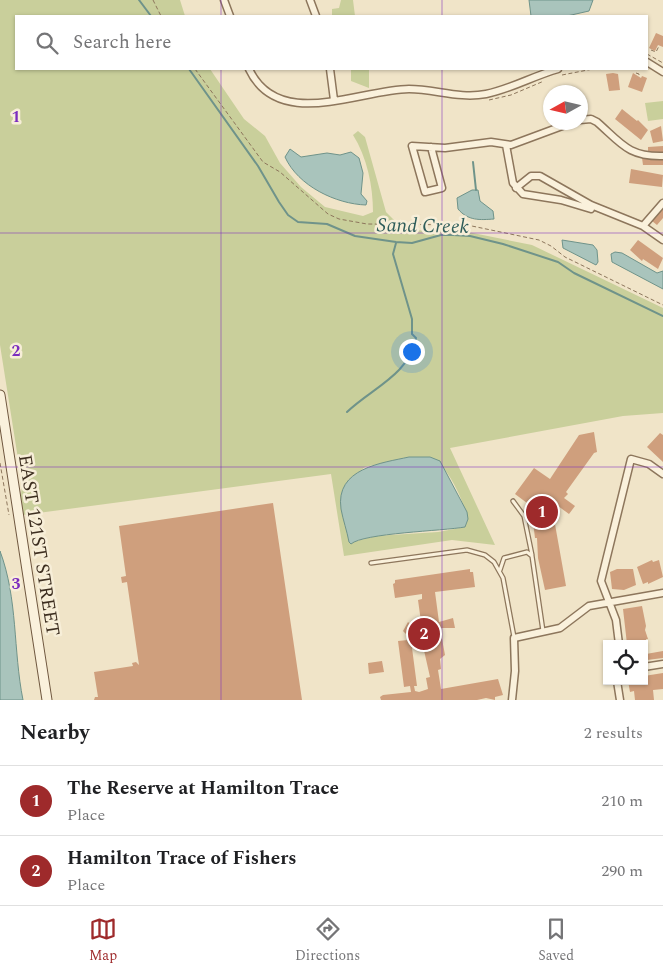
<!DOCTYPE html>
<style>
:root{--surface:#fff;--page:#f2f2f2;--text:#202124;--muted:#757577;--line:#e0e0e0;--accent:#9e2a2b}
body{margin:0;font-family:Spectral,serif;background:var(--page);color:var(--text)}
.controls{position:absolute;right:15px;bottom:15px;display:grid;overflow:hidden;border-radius:0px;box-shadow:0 1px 4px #0004}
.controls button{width:45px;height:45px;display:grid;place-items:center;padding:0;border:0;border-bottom:1px solid var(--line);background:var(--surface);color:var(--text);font:25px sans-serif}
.compass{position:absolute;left:543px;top:85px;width:45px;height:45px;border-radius:50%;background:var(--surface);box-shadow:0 1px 4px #0004;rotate:262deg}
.you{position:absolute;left:411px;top:351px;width:18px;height:18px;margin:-12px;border:4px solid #fff;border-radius:50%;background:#1a73e8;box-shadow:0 0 0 8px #1a73e833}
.badge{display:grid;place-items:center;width:32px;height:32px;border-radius:50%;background:var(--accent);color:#fff;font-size:16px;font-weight:700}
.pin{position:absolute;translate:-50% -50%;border:2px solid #fff;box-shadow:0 1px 5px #0006}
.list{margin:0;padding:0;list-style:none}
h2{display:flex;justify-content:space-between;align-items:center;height:65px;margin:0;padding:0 20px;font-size:21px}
h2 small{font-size:16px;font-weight:400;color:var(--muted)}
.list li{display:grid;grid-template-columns:32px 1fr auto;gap:15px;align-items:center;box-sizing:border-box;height:70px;padding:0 20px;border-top:1px solid var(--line)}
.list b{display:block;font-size:19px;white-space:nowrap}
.list p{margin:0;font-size:16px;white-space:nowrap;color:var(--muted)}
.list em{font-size:16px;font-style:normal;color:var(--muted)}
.icon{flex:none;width:28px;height:28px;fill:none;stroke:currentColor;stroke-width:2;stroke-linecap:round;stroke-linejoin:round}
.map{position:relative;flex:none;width:663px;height:700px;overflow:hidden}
.search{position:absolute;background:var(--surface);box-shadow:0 1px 4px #0004;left:15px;right:15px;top:15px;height:55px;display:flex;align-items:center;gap:12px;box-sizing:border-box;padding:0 18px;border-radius:0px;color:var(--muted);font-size:19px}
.sheet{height:205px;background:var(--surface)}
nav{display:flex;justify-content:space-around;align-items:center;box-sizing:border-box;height:70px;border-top:1px solid var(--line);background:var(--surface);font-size:14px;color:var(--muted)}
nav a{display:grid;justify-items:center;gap:2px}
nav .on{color:var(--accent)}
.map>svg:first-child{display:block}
</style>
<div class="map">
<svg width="663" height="700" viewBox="0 0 663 700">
<rect width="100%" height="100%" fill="#f0e4c8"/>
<path fill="#c9cf9b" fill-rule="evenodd" d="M0 0H180L185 16H16V69H210L244 119 265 136 280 163 301 187 325 207 363 216 373 212C373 186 367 157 353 135L358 131 365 137 386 212 405 231 453 229 532 245 663 308V413L623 416 450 448 495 545 452 540 344 556 331 474 23 515 20 506 22 484 0 345ZM409 457H430C435 460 442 465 445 470 453 480 472 515 465 527L438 532 375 536 353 542 348 538 349 534 341 507 343 490 347 483 365 467Z
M341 0H353L355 16H332V9L339 8Z
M351 69H369V88L351 81Z
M663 101V119L648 121 645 103Z"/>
<path fill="#a9c4bc" stroke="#6f938a" d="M529 0H593L589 11 567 16H531Z
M290 149 301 157 327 153 340 155 351 152 359 158 363 173 361 194 367 201 366 205C336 204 298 186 285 157Z
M472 190H478L480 201 493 211 494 219C480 220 468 221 458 209L457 198Z
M562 240 593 245 597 250 598 262 596 265 563 248Z
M615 252 622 253 657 273 663 271V289L612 262 611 254Z
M409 457H430L440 461 467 512 468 519 465 527C443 531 363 533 351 544L349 542C347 531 343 520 341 509 335 468 382 463 409 457Z
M0 551C18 599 13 650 23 700H0Z"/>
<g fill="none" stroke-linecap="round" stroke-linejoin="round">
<path stroke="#6f938a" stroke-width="2" d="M139 0 151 16
M189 69 258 166 279 202 288 215 298 222 327 224 355 236 396 242 412 243 441 235H453L470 236 503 244 558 262 574 273 663 316
M473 162 476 190
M347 412C372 388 409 375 416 338L412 334V319L393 254 396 243"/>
</g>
<path fill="#cf9f7d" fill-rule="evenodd" d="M656 33 663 36V47L658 45 655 51 649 48Z
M613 73 618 74 620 90 609 91 606 74Z
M633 73 641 78 642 76 647 78 642 92 628 87Z
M622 109 637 121 638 120 648 130 641 140 615 119Z
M661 126 663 141 653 143 650 131Z
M663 146V153H648V147Z
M642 158H663V165H643Z
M631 169 663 175 662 187 629 183Z
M663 207V218L657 225 652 221Z
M638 240 663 258 658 269 643 259 642 261 630 250Z
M594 432 597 452 594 453 566 492 568 494 564 498 575 506 569 514 558 506 553 513 566 586 545 590 538 558 537 538H535L531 506 515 494 534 468 550 479 579 435Z
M660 433 663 435V462L647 447Z
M273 503 302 700H94L95 697H98L94 672 133 666 132 663 136 662 139 665 127 582 122 583 121 577 126 576 119 526Z
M652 560 653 562 659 560 663 577 648 584V582L643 584 637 567Z
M470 569V572H473L475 587 435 592 439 622 453 618 455 628H440L445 655 440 659 441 669 438 670 441 689 498 679 503 695 495 697V700L486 698 477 700H381L380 697 383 695 411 692 410 686 404 687 398 641 408 640V636L403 631 408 622 417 630 422 629 418 600 422 599V594L395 598 393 584 395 583V580ZM423 646 430 677 426 678 428 689 419 692 415 691 414 686H417L412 648Z
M617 569H633L636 585 624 590 612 589 610 572Z
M642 606 646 626 645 630 648 639H646L647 646 627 644 623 609Z
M663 651V658L647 660 646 654Z
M382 661 384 672 369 674 368 663Z
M663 673V689L653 690 654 700H635L634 691 630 692 628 681H644V676Z"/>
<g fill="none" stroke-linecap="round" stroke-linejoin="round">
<g stroke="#8d765c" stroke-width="5.5">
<path id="lane" d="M513 501 524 516 532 555
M371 563 467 550 485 555 494 562 503 578 514 637
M500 570 504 558 527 552 532 556 543 631"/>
</g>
<g stroke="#8d765c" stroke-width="9">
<path id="street" d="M224 0 230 16
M310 0 316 16
M647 62 663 72
M249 69C278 131 358 90 409 89 435 89 459 99 486 94 511 89 533 76 558 69
M330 69 334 100
M580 120 591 119 597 122C621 143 628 157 663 156
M506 145 513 183 523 194 561 200 591 209
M431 147 442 188 425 192 412 146 445 148 491 142 511 145 573 122
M516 188 531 176H540L591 205 643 226 663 240
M643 226 663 203
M619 644 616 620 601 581 631 459 649 464 663 474
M644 667 663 664
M617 681 620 700
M512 700 515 671 514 638 560 628 589 606 663 593"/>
</g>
<g stroke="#6f573f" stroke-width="11">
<path id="secondary" d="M0 395 47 700"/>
</g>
<path stroke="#8d765c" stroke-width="1" stroke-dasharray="4 2.5" stroke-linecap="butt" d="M153 0 161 16
M651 50 656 52 659 46
M647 54 663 63
M195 69 263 162 280 172 328 214 339 219 367 224 467 225 539 240 551 246 565 257 663 305
M636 73 639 74V77
M562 75 593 69
M489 100 511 95 544 81
M0 463 9 515"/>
<use href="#lane" stroke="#faf1dc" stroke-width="3"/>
<use href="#street" stroke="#faf1dc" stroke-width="6"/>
<use href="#secondary" stroke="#faf1dc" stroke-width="9"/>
</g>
<path fill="none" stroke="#7b2cbf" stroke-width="1" stroke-opacity="0.55" d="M221 0V16M442 0V16M221 69V700M442 69V700M0 233H663M0 467H663"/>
<g text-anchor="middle" stroke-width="5" stroke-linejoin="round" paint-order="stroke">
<g font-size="19" fill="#3d2e20" stroke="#f7eed8">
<text transform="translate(40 545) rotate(81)" y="7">EAST 121ST STREET</text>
</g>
<g font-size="20" font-style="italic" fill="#2f5d5a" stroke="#f7eed8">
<text transform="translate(423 225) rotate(1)" y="7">Sand Creek</text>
</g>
</g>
<g font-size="16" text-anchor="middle" font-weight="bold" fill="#7b2cbf" stroke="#f7eed8" stroke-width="5" stroke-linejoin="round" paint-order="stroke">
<text x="16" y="122">1</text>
<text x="16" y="356">2</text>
<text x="16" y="589">3</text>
</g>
</svg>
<div class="controls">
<button><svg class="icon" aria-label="locate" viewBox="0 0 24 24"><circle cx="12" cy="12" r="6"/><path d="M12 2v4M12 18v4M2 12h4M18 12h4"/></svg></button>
</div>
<svg class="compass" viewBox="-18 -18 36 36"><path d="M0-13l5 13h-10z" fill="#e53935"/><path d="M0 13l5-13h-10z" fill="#757577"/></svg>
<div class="you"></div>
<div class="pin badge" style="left:542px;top:512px">1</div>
<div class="pin badge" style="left:424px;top:634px">2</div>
<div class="search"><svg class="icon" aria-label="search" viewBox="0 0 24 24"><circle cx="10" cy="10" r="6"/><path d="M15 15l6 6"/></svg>Search here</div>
</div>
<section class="sheet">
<h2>Nearby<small>2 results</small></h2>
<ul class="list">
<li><span class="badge">1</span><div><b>The Reserve at Hamilton Trace</b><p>Place</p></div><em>210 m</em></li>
<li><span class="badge">2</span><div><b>Hamilton Trace of Fishers</b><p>Place</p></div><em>290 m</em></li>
</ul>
</section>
<nav>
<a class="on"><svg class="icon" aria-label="map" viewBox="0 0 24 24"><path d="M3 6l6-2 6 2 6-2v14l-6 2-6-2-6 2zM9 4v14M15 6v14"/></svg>Map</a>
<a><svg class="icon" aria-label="directions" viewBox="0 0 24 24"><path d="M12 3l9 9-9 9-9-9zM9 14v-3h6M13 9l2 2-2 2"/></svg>Directions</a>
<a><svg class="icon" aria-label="saved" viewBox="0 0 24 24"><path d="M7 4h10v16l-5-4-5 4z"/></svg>Saved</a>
</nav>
